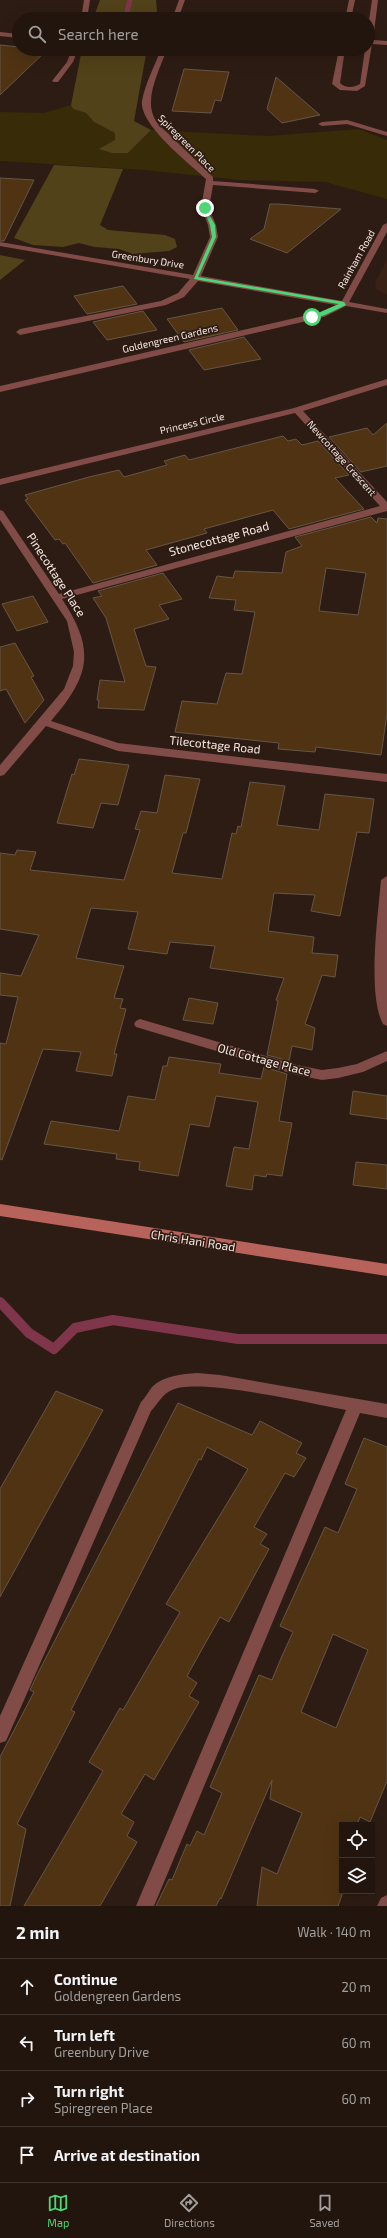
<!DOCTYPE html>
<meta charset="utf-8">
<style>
:root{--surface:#22150e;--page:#2a1e17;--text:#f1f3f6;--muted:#a29f9e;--line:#3f342e;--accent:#4cd676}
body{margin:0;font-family:"Exo 2",sans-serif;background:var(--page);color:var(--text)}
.controls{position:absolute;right:12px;bottom:12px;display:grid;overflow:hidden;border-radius:0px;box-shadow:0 4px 16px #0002}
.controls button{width:36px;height:36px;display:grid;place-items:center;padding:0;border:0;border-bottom:1px solid var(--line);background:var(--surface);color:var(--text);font:20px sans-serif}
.stop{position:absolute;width:12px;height:12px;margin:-9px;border:3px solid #4cd676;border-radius:50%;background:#fff}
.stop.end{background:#4cd676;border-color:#fff;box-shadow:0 1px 4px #0008}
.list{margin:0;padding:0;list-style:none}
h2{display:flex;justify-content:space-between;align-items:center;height:52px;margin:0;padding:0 16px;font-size:17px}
h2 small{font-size:13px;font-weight:400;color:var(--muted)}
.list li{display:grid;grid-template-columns:26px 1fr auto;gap:12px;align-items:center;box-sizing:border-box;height:56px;padding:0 16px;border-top:1px solid var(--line)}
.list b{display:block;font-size:15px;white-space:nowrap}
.list p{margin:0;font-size:13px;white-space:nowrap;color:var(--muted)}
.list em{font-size:13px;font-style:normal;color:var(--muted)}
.icon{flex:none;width:22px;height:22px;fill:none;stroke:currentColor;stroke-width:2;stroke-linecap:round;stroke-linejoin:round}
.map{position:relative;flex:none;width:387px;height:1906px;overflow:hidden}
.search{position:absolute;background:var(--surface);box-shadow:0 4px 16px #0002;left:12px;right:12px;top:12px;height:44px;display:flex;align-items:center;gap:10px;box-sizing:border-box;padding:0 14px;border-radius:22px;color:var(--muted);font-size:15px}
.sheet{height:276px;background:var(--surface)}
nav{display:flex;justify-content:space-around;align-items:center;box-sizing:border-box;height:56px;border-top:1px solid var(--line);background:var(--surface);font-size:11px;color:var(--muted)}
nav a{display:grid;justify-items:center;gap:2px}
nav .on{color:var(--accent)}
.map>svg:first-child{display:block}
</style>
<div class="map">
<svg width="387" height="1906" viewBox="0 0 387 1906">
<rect width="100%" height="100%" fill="#2d1c13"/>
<path fill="#392116" d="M387 260V295L376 289 375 282Z"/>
<path fill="#382b08" d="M71 105 73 109 86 113 94 122 115 133V140L128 153 151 130 268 136 359 129 387 140V199L325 182 239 180 145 170 0 161V112L44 113Z"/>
<path fill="#524219" d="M100 0H156L157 11 155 19H93Z
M82 49H147L134 121 151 130 128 153H112L99 149 115 140V133L94 122 86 113 73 109 71 105Z
M54 165 123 169 100 225 108 230 165 235 175 239 177 247 169 251 133 254 119 249 95 247 79 243 63 247 33 245 14 238Z
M0 255 25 260 0 280Z"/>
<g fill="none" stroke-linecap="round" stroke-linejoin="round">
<path stroke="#7f364b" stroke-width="5" d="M125 19 130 0"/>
<path stroke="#7f364b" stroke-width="10" d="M0 1302 29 1333 54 1349 75 1328 113 1320 238 1339H387"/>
</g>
<path fill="#4f3313" stroke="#665647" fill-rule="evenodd" d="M0 45 19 47V49H48L0 95Z
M184 69 229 72 221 101 215 100 211 113 172 111Z
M276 77 320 115 282 123 267 109Z
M0 178 34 180 4 241H0Z
M270 204H278L341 209 287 253 250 239 264 229Z
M123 286 137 304 87 314 74 296Z
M222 308 238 330 184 342 167 319Z
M143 311 157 330 107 340 93 322Z
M244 337 261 359 204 370 189 350Z
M387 423V466L361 472 329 437 367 428 373 435Z
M283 436 288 441 296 439 302 445 318 441 349 475 335 478 364 509 289 529 273 510 204 529 207 533 146 550 157 565 93 583 65 543 63 544 59 539 55 540 25 500 28 499 25 495 89 477 119 470 124 477 167 465 164 461 185 455 189 460Z
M371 517 377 523 378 518 387 519V714L381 755 316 747 315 752 278 749 279 743 175 732 182 701 217 704 226 673 242 674 255 612 234 610 236 600 209 598 217 576 233 578 235 571 282 573 286 552 302 546 295 537ZM326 568 366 573 358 615 319 611Z
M163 573 182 599 159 605 169 619 134 629 146 666 156 667 144 710 98 708 99 700H97L100 680 125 682 106 618 93 598 102 596 98 591Z
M33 596 48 622 17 631 2 604Z
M15 643 34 676 31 677 44 700 25 723 6 689 0 691V647Z
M79 759 129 765 118 805 101 803 93 828 57 823 72 774 74 775Z
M165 775 200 779 186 833H183L172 873 222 879 232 833 236 834 238 826 241 827 250 782 285 786 277 825 319 830 325 794 374 799 369 833 357 832 340 916 311 911 315 895 274 893 268 931 314 937 312 953 338 955 335 977 322 975 305 1024 315 1028 312 1050 292 1046 289 1061 267 1055 278 1001 276 1000 284 978 210 968 215 946 170 942 167 954 128 949 138 912 91 908 76 958 124 966 114 998 123 999 120 1008 126 1009 114 1054H117L112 1076 76 1071 81 1052 43 1049 2 1160 0 1159V1043L6 1044 18 997 0 995V973L21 976 39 935 0 929V853L15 855 17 850 36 852 30 870 124 880 140 830 135 829 141 811 157 813Z
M189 998 218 1003 213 1024 183 1020Z
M169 1057 221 1064 219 1073 261 1079 264 1067 287 1074 279 1121 292 1123 282 1176 267 1174 266 1177 254 1175 252 1190 226 1186 234 1147 249 1149 258 1102 216 1096 209 1127 190 1124 178 1176 139 1170 140 1162 116 1159 117 1154 44 1144 51 1121 119 1131 128 1096 155 1100 163 1066H167Z
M353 1091 387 1096V1119L350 1114Z
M356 1162 387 1165V1189L353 1185Z
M56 1391 103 1410 0 1597V1489Z
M178 1403 252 1435 260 1421 302 1443 296 1453 306 1458 294 1477 285 1473 254 1527 267 1534 260 1544 269 1549 229 1622 220 1617 187 1676 197 1683 189 1696 199 1702 154 1780 145 1774 121 1814 134 1822 127 1836 137 1842 100 1906H24L103 1771 89 1762 120 1708 123 1710 180 1612 166 1604 248 1469 207 1447 201 1460 199 1459 71 1710 75 1712 17 1824 26 1829 10 1906H0V1757L34 1692 30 1690 37 1675Z
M364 1438 387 1447V1781L370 1822 360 1817 357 1825H342V1895L338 1906H257L262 1867 277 1874 302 1813 270 1799 272 1780 221 1899 220 1898 216 1906H156L169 1879 172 1880 187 1844 190 1846 197 1831 204 1835 222 1793 210 1787 259 1675 272 1680 282 1656 293 1632 280 1626 325 1527 338 1533 357 1489 345 1484ZM333 1634 368 1650 336 1728 301 1712Z"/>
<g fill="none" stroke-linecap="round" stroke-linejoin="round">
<path fill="#814c47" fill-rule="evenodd" d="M84 0H90L87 19H81Z
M179 0H185L178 19H172Z
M349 0H355L351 19H345Z
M372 0H378L373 40 387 41V45L372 44 365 86 357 91 340 90 332 84 339 49H345L340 83C345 88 353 88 360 84L365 49H368V27Z
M0 32 19 34V38L0 36Z
M72 49H78L73 62 58 82H54L52 81 67 62Z
M161 49H167C159 72 141 102 158 124L213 177V181L315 189 319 191 315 193 213 185 209 208 216 225 218 237 201 276 342 301 383 225 387 223V232L349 302 387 309V313L346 306 324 317 0 392V386L321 312 336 305 198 281 184 297 166 305 20 335 16 332 20 329 161 301 178 293 190 279 0 246V242L193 275 210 237 208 225 201 208 206 179C190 164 139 125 142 101 145 84 155 65 161 49Z
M347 120 387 132V136L347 124 322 126 318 124 322 122Z
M387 379V385L303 411 387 502V511L62 599C96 650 90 676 51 721L118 743 387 774V782L118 751 46 726 4 775 0 776V765L64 689 73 666 74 652 67 621 0 520V510L3 511 59 594 380 506 295 413 0 485V479L294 408Z
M387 876V1026L383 1024C367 995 378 915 381 880Z
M140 1019 297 1065 322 1070 338 1068 357 1064 387 1051V1061L363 1072 338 1078 322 1080 297 1075 136 1027 134 1024 136 1021Z
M197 1373 220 1375 387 1404V1418L360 1413 154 1906H136L346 1410C312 1404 199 1377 172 1390 162 1394 158 1404 151 1411L6 1741 0 1743V1716L141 1402C145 1398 148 1392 152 1387 163 1376 182 1374 197 1373Z
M387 1895V1906H377L381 1898Z"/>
<path fill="#b7635c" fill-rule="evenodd" d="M0 1204 387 1264V1276L0 1216Z"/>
</g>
<path fill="#4cd676" d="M205 207 215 225 216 237 198 277 344 302 346 305 325 315 312 319 311 316 339 304 194 279 212 237 210 225 203 208Z"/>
<g text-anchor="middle" stroke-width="3.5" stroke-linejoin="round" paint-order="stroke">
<g font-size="10" fill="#f6e9e3" stroke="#2d1c13">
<text transform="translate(187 143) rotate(45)" y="4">Spiregreen Place</text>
<text transform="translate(148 259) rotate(9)" y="4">Greenbury Drive</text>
<text transform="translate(356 259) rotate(-61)" y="4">Rainham Road</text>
<text transform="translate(170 338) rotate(-13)" y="4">Goldengreen Gardens</text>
<text transform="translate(192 423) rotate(-13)" y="4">Princess Circle</text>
<text transform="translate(342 458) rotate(48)" y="4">Newcottage Crescent</text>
</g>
<g font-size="12" fill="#f6e9e3" stroke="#2d1c13">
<text transform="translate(219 539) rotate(-15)" y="4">Stonecottage Road</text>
<text transform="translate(56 575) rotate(57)" y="4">Pinecottage Place</text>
<text transform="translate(215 745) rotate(6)" y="4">Tilecottage Road</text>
<text transform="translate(264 1060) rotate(15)" y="4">Old Cottage Place</text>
<text transform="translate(193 1241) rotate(9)" y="4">Chris Hani Road</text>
</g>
</g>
</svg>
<div class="controls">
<button><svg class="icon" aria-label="locate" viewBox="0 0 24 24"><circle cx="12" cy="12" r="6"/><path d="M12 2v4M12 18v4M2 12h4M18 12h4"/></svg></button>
<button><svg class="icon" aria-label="layers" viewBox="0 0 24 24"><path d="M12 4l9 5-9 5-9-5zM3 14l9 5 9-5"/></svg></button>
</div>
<div class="stop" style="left:312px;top:317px"></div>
<div class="stop end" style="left:205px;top:208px"></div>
<div class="search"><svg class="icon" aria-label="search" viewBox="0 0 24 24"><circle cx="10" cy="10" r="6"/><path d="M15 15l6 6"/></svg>Search here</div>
</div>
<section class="sheet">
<h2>2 min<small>Walk · 140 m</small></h2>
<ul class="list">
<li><svg class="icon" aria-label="ahead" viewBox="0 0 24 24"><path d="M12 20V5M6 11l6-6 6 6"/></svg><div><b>Continue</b><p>Goldengreen Gardens</p></div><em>20 m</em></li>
<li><svg class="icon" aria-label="left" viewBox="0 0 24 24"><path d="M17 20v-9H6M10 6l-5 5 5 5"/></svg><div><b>Turn left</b><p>Greenbury Drive</p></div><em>60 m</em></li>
<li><svg class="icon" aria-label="right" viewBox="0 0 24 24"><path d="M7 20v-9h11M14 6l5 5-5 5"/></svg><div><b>Turn right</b><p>Spiregreen Place</p></div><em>60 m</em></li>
<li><svg class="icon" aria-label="arrive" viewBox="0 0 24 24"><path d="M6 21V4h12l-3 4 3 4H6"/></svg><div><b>Arrive at destination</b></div></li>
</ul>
</section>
<nav>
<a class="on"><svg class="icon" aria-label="map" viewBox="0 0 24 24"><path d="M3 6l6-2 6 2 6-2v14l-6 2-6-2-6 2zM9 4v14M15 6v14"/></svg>Map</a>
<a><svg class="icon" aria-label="directions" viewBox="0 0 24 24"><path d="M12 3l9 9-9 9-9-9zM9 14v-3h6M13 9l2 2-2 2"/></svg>Directions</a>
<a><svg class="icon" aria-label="saved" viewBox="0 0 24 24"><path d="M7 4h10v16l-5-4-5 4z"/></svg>Saved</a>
</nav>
